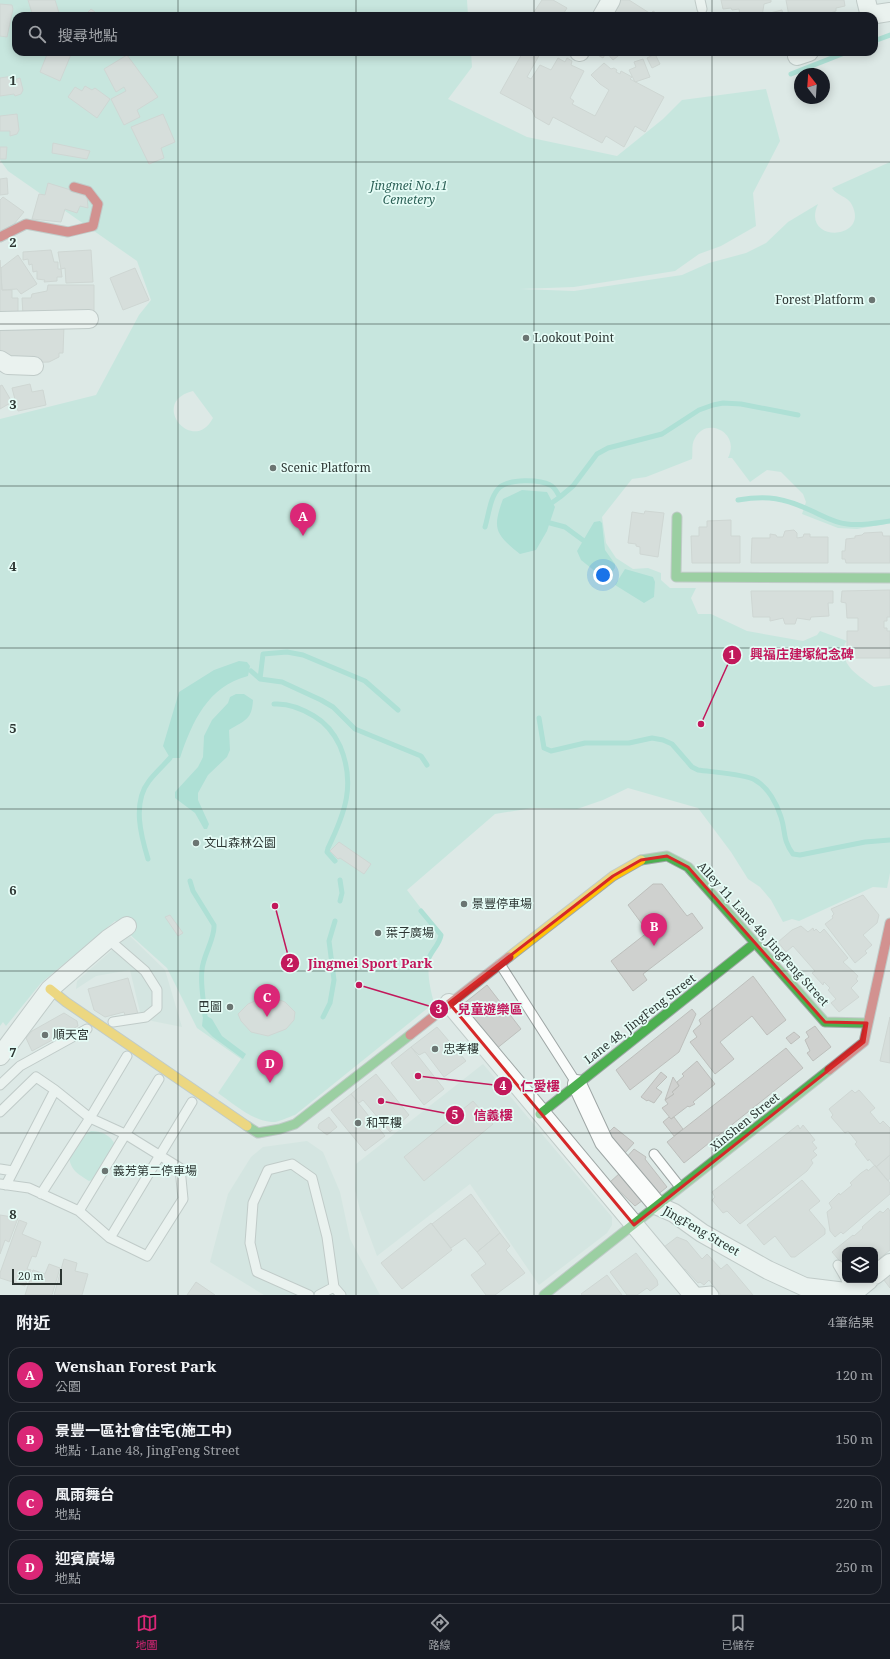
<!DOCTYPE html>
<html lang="zh-TW">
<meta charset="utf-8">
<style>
:root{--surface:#171b24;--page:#20242c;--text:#f1f3f6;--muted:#9ea1a6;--line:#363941;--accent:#db2777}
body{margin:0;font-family:"Noto Serif","Noto Sans TC",serif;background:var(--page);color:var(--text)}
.controls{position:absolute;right:12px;bottom:12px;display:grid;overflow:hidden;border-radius:8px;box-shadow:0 2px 10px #0003}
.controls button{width:36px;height:36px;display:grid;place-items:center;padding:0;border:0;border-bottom:1px solid var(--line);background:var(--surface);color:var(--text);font:20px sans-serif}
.compass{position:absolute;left:794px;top:68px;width:36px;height:36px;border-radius:50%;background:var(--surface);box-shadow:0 2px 10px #0003;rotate:343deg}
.scale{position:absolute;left:12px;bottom:10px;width:50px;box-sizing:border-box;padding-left:4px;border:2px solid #2d3633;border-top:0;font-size:11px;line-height:14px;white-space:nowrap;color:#2d3633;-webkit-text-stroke:3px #e5fcf6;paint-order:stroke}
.you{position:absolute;left:603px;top:575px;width:14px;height:14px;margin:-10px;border:3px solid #fff;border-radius:50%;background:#1a73e8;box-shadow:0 0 0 6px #1a73e833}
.badge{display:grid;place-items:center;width:26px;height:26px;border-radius:50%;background:var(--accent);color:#fff;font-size:13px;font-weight:700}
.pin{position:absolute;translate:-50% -33px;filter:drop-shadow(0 1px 2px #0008)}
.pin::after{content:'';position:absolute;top:21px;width:14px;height:12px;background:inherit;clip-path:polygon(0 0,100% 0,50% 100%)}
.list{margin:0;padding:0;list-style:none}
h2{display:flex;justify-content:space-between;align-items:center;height:52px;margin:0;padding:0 16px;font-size:17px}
h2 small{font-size:13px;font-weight:400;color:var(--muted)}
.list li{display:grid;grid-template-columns:26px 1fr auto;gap:12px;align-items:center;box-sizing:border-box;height:56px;margin:0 8px 8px;padding:0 8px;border:1px solid var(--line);border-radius:12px}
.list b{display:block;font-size:15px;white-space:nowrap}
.list p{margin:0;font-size:13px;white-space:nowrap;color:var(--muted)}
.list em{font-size:13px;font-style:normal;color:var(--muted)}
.icon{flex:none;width:22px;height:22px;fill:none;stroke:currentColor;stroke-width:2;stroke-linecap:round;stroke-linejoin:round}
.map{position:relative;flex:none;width:890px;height:1295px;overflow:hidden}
.search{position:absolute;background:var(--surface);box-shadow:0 2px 10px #0003;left:12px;right:12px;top:12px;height:44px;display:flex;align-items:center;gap:10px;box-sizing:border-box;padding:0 14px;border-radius:12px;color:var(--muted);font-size:15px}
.sheet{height:308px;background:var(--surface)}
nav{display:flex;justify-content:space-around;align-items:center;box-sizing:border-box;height:56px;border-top:1px solid var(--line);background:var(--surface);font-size:11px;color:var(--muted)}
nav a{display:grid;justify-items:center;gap:2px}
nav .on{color:var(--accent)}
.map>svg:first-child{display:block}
</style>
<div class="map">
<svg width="890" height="1295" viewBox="0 0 890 1295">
<rect width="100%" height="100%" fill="#dde9e6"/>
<path fill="#cae1db" d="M129 935 165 970 182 1027 152 1021 140 1012 130 970 96 976 76 989 77 981Z
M483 1064 612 1217V1225L607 1233 539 1285 470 1184 377 1256 360 1210 355 1189 356 1164Z
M307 1141 323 1152 340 1192 350 1239 380 1295H264L210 1262 228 1194 251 1157 263 1147Z"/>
<path fill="#aee2d6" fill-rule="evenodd" d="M0 0H467L468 16H16V52H471L472 67 448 99 527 137 617 156 663 119 682 100 766 89 780 141 753 193 756 226 721 246 699 254 675 271 574 287 520 289 574 291 682 275 709 263 746 253 766 243 788 222 818 204C800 243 870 241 852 205 848 196 837 196 832 188L890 162V523L857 529 838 528 802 514 806 502 803 494 781 472 767 470 750 482 732 458H728C741 432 706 416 695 438 691 444 693 452 692 459L646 477 632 479 602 517 606 543 616 558 633 569 648 568 661 573V580L670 588H696L691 598 698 614H711L747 631 803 641 817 635 820 631 847 641C844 644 844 646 844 650 843 668 861 677 874 687L890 685V873L887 888 873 887 799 921 792 919 783 922 771 900 760 887 748 879 731 852 698 808 628 788 603 800 577 809 532 808 495 814 407 890 442 936C440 942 435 946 432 952 425 968 430 988 434 1003L295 1115C288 1117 278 1123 271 1122 251 1120 234 1104 218 1093L241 1059 197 1028 167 968 115 921 41 983 6 1026 3 1022 0 1026V419L96 395 139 315 151 300 137 261 8 171 0 160ZM193 391 213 418C193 456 148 402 193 391Z
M91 1131C101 1131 111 1135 115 1145L97 1179 89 1181C78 1174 70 1170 69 1156L83 1135Z"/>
<path fill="#77d4c2" d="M522 490 547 492 555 507 547 531 536 550 520 554C495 534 492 529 503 499Z
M600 521 602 523 605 550 615 564V568L606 580 581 560 577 551 594 522Z
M625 569 653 577 655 582 654 597 644 603 615 585Z
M239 661 247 662 250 666 248 676C208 686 192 722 180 758H170L163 746 179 692 214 670Z
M236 694H244L253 700C252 720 245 720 229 730L230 750 227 757 208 775 198 793V800L209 824 207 829H204L195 813 175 798V792L198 767 203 757 204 736 212 720 228 703 230 697Z
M207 1016 212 1019 222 1036 246 1054 243 1059 213 1037 202 1026 203 1017Z"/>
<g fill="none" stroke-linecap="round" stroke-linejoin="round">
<path stroke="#77d4c2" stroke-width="5" d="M874 41 890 35
M791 74 847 52
M560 497 573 486 597 454 608 448 662 434 699 410 713 405 723 403 741 404 798 415
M738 500C768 495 784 498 812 511 823 516 835 523 847 524 861 526 876 523 890 521
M550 523 565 527 584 541
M485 527C489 514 490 496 500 487 510 479 539 479 550 485 555 487 557 493 560 497L553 502
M251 671 260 679 282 682 321 700 333 707 355 729 421 756 427 765
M260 679 263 654 287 652 303 655 365 681 398 710
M274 704C289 703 301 708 314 716 326 723 334 733 340 746 356 784 345 813 328 848L327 852 335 861
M539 718 544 748 551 751 585 743H629L652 738 663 740 672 744 692 767 698 770C711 772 746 774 755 780 768 787 777 804 781 817 786 832 782 839 793 854L800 855 865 842 890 840
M148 859C141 836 132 803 149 781 155 773 163 766 170 758
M340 880 342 893 340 901
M190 881 193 891 214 925C215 939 203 955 202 970 200 984 204 1002 205 1016
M421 911 441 935C440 944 431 951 428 960
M323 1017 330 1003 334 980 329 941 335 921"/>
</g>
<path fill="#cfd1cf" stroke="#bdbfbc" d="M28 0H55L60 16H33Z
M542 0H553L567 8 562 16H540L534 12Z
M616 0H629L651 14 653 11 661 16H609Z
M721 0H771V2L764 4 762 16H744V14L740 15 739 9 732 10 731 8 723 9Z
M786 0H844L845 6 836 8V11L830 13V16H789Z
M0 4 12 5 13 9 7 37 0 36Z
M91 9 100 16H84Z
M782 10 783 16H771L770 13Z
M48 52H72L60 81 40 72Z
M523 52H541L527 77 531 79 540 65 551 70 558 58 565 62 567 58 572 61 571 65 584 71 570 98 574 101 572 104 595 116 609 90 600 84 591 75 604 63 611 69 614 68 617 70 616 72 620 74 621 71 632 77 630 79 664 97 645 132 635 126 624 147 606 136 602 143 553 117 549 125 535 117 532 110 500 93Z
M605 52 606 53 603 58 596 54 586 53Z
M606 52H623L613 60Z
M655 54 660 64 652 68 647 58Z
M127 55 158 97 137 110 140 117 124 125 111 99 126 91 124 87 116 92 104 69Z
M643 59 650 77 635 82 629 70 636 67 634 62Z
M13 76 14 80 20 78 23 90 21 94 15 96 14 94 0 96V78Z
M85 86 92 90 95 88 110 99 97 118 68 97 75 87 82 91Z
M17 114 19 130 17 134 10 136V131H0V116Z
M163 114 175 142 161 148 164 158 149 164 131 127Z
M53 143 90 151 87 159 52 153Z
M0 147H7L6 159H0Z
M7 178 8 194 0 195V179Z
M48 183 87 195 88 208 80 206 77 213 65 209 61 222 32 219 39 194 45 195Z
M3 197 24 212 14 224 0 232V200Z
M51 250 54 262H58V269H61L62 277H57V281L44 282 45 280 37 279V271L33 272 32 264 29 265 28 259 23 260V252Z
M91 250 93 282 66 283 65 268 61 269 58 252Z
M18 255 37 284 21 294 17 289 2 290 1 268Z
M0 260 2 290H12V298H18V315H0Z
M135 268 149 300 123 310 110 278Z
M48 285H94V314L23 315 22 298H31L32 294 47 291Z
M64 325 63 353H59V357L49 362 14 363 0 353V326Z
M30 384 32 392 43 390 46 405 18 411 12 388Z
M2 385 12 402 0 409V386Z
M645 511 664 513 658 557 640 554V547L636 546V544L628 543 632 512 644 514Z
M731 520V536H740V563H692L691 536H699V527H707V521Z
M794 530 797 533V538L803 537 804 534H810V537H828V563H751L752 538H770V534L776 535 777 537H783L785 531Z
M882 532 883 536H890V563H846L845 559H842V551H845L846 539 855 538V536L862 535 864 533Z
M890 590V617H887V621H884V628H887V631H890V658H847V631H858V618H847L846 603 841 602 842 591Z
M751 591H833V603H828L829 616 811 617 810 620 797 618 795 624H785L783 618 770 621V617H753Z
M339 842 371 864 364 874 340 858 338 859 330 851Z
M653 884H662L687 916 692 913 703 928 643 974 647 980 633 991 611 961 648 932 628 905Z
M863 895 879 915 877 923 863 935 872 945 865 951 867 953 855 963 825 924 833 918 832 916 834 914 831 909Z
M170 915 183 933 178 936 165 917Z
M801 926 808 932 813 928 814 931 816 929 820 933 824 929 848 958 843 962 858 976 856 979 858 981 851 988 859 997 839 1012 831 1003 836 999 828 990 830 988 824 982 823 985 812 973 815 971 793 946 786 952 778 942 792 930Z
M753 976 786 1020 767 1035 752 1016 720 1042 734 1059 715 1074 690 1042 697 1037 693 1031 701 1024 699 1020Z
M128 978 138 1014 126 1018 124 1012 105 1017 94 1010 88 989Z
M487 985 521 1029 496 1049 462 1005Z
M264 997 274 998 285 1002 295 1012 294 1020 286 1029 268 1036 251 1032 241 1021 238 1014 248 1004Z
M692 1009 696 1014 679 1052 630 1090 616 1070Z
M64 1013 77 1021 78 1026 32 1051 26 1038 32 1031Z
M890 1017V1063L880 1061Z
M815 1026 831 1047 813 1061 807 1053 810 1051 805 1040 809 1037 806 1032Z
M437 1027 466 1061 444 1077 425 1052 419 1055 411 1047Z
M794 1032 800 1037 791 1044 786 1038Z
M411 1047 444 1089 424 1105 391 1063Z
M786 1048 803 1068 684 1163 667 1142Z
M697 1061 715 1084 693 1102 695 1104 689 1107 688 1106 671 1119 662 1108 668 1104 665 1100 674 1094 672 1092 679 1086 677 1082 684 1076 682 1074Z
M661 1072 667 1077 656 1088 662 1092 654 1103 648 1100 647 1101 641 1097Z
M376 1074 409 1115 390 1132 363 1100 359 1103 351 1094Z
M673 1077 679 1086 672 1092 674 1094 665 1100Z
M852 1090 855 1093 859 1090 875 1108 870 1112 880 1124 883 1121 890 1128V1155L876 1167 869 1159 868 1161 855 1144 857 1142 848 1131 845 1133 831 1117 833 1115 829 1109Z
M351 1094 385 1136 365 1151 331 1110Z
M473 1101 493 1124 424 1181 404 1157Z
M329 1117 337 1127 327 1135 318 1128 319 1124Z
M669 1117 671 1119 674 1117 683 1129 674 1136 663 1122Z
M798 1125 800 1129 803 1125 815 1140 812 1142 817 1148 813 1151 817 1155 811 1160 813 1163 807 1171 740 1224 727 1211 723 1213 712 1200 715 1197 712 1192Z
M614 1127 634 1143 624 1154 609 1138V1132Z
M634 1149 646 1157 645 1159 667 1187 656 1196 625 1159Z
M890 1155V1178L888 1181 876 1167Z
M875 1165 890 1183V1194L843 1234 841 1232 835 1237 830 1231 827 1212 832 1208 829 1203 839 1193 840 1195 852 1185 850 1183 861 1173 867 1169 868 1171Z
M620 1173 643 1200 635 1206 610 1182Z
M802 1180 820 1201 809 1210 825 1229V1234L795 1257H791L775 1236 764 1245 747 1225Z
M471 1194 500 1233 477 1252 465 1238 451 1248 432 1224Z
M888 1208 890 1211V1250L875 1262V1250H845V1267L832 1252 853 1235 854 1236 863 1228 862 1227 880 1211 883 1213Z
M0 1215 18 1218 9 1242 5 1240 0 1254Z
M19 1220 27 1223 22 1234 41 1242 36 1257 32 1256 27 1269 31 1270 25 1286 0 1278V1273Z
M431 1223 452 1250 402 1289 381 1263Z
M500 1233 510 1246 506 1250 525 1273 495 1295H486L471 1275 486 1264 477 1252Z
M677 1237 687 1241 702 1259 707 1254 721 1269 727 1264 753 1295H721L709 1280 704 1285 700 1282 698 1283 685 1269 683 1270 664 1247Z
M636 1253 657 1280 658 1285 650 1291 647 1288 637 1295H627L610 1272Z
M64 1259 77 1263 75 1271 88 1274 82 1295H54Z
M49 1264 60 1268 52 1295H25L33 1270 45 1274Z
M607 1275 622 1295H582L581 1294Z
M890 1275V1288L884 1280Z
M196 1282 215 1295H187Z"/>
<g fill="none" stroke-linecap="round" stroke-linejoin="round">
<g stroke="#9ea6a5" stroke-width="11">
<path id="lane" d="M700 0 702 9
M108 939 145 971 157 990V1008L146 1017 113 1022
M500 964 577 1084
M0 1085 20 1066 87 1029
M0 1112 36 1077 55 1090
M654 1154 680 1187
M0 1169 13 1171
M0 1184 29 1188 79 1211 110 1238 147 1256 183 1199 180 1168 125 1134 90 1118 55 1090 6 1185
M41 1194 90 1118 127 1056
M79 1211 159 1079
M110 1238 192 1102
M838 1265 845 1277
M846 1280 854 1293
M691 1293 711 1291 714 1295
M309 1295 257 1272 250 1243 253 1203 268 1170 292 1164 312 1178 327 1237 334 1287 341 1295
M319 1295 334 1287"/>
</g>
<g stroke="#9ea6a5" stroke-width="20">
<path id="street" d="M866 0 870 16
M870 15 890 12
M602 16 611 0
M579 52H580
M797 56 809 52
M0 321 89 319
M0 360 8 365 34 366
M449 1003 693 1295
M0 1056 50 989 108 939 127 926
M577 1084 604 1142 658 1206 674 1213 702 1233 768 1270 805 1287 854 1293 856 1295
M875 1275 890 1263
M851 1295 869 1280"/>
</g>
<g stroke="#9ea6a5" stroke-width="11">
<path id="fast" d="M677 517 676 577 890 578
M641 860 667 856 688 867 825 1022 867 1023
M540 1114 755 943
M247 1126 258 1133 280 1129 295 1124 410 1035
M544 1295 829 1070"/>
</g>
<g stroke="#9ea6a5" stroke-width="11">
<path id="slow" d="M509 957 613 876 641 860
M50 989 66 1002 247 1126"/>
</g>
<g stroke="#9ea6a5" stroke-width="11">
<path id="jam" d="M0 237 26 224 68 232 93 226 98 204 88 191 74 187
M410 1035 509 957
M829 1070 864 1042 890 923"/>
</g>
<use href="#lane" stroke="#fafcfb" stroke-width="9"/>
<use href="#street" stroke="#fafcfb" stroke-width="18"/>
<use href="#fast" stroke="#4caf50" stroke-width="9"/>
<use href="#slow" stroke="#ffc107" stroke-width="9"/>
<use href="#jam" stroke="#c62828" stroke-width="9"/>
</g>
<path d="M0 0H890V1295H0ZM667 856 688 867 825 1022 867 1023 864 1042 634 1225 449 1003 613 876 641 860Z" fill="#dde9e6" fill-opacity=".55" fill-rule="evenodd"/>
<path fill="none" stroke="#d62828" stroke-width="3" stroke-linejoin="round" d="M667 856 688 867 825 1022 867 1023 864 1042 634 1225 449 1003 613 876 641 860Z"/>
<path fill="none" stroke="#2d3633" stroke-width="1" stroke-opacity="0.55" d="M178 0V16M356 0V16M534 0V16M712 0V16M178 52V1295M356 52V1295M534 52V1295M712 52V1295M0 162H890M0 324H890M0 486H890M0 648H890M0 809H890M0 971H890M0 1133H890"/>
<g fill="#6b7572" stroke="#e5fcf6" stroke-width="1.5">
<circle cx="872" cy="300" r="4"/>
<circle cx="526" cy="338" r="4"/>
<circle cx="273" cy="468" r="4"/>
<circle cx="196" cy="843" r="4"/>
<circle cx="464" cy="904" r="4"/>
<circle cx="378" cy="933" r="4"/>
<circle cx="230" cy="1007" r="4"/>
<circle cx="45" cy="1035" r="4"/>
<circle cx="435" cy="1049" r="4"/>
<circle cx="358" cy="1123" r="4"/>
<circle cx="105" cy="1171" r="4"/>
</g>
<g text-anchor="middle" stroke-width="3.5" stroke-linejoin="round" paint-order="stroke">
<g font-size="12" font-style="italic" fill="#2d6157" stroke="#e5fcf6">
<text x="409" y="190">Jingmei No.11<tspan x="409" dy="14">Cemetery</tspan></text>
</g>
<g font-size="12" fill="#2d3633" stroke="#e5fcf6" text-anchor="start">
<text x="864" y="304" text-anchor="end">Forest Platform</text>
<text x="534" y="342">Lookout Point</text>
<text x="281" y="472">Scenic Platform</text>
<text x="204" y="847">文山森林公園</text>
<text x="472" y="908">景豐停車場</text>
<text x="386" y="937">葉子廣場</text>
<text x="222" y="1011" text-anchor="end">巴圖</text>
<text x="53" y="1039">順天宮</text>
<text x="443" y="1053">忠孝樓</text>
<text x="366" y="1127">和平樓</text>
<text x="113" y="1175">義芳第二停車場</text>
</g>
<g font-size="12" fill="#2d3633" stroke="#e5fcf6">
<text transform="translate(763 934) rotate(48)" y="4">Alley 11, Lane 48, JingFeng Street</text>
<text transform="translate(640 1019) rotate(-38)" y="4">Lane 48, JingFeng Street</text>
<text transform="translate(745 1122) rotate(-39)" y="4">XinShen Street</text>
<text transform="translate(701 1231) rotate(30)" y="4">JingFeng Street</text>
</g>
</g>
<g font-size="13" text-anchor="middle" font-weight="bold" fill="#2d3633" stroke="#e5fcf6" stroke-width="3.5" stroke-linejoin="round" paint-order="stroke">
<text x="13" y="85">1</text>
<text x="13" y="247">2</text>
<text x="13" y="409">3</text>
<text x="13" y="571">4</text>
<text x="13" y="733">5</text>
<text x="13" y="895">6</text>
<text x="13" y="1057">7</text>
<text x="13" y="1219">8</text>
</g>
<path fill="none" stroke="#c2185b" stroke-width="1.5" d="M701 724L732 655M275 906L290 963M359 985L439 1009M418 1076L503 1086M381 1101L455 1115"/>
<g fill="#c2185b" stroke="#e5fcf6" stroke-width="1.5">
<circle cx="701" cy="724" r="4"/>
<circle cx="275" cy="906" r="4"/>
<circle cx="359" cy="985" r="4"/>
<circle cx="418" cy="1076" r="4"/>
<circle cx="381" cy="1101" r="4"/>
<circle cx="732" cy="655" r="10"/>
<circle cx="290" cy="963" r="10"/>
<circle cx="439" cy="1009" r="10"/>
<circle cx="503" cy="1086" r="10"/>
<circle cx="455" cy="1115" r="10"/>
</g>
<g font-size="12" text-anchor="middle" font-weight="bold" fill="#fff">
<text x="732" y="659">1</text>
<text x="290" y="967">2</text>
<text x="439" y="1013">3</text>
<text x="503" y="1090">4</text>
<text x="455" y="1119">5</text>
</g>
<g font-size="13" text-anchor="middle" font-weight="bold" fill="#c2185b" stroke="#e5fcf6" stroke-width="3.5" stroke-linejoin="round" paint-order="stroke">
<text x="802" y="659">興福庄建塚紀念碑</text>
<text x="370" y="968">Jingmei Sport Park</text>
<text x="490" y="1014">兒童遊樂區</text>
<text x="540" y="1091">仁愛樓</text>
<text x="493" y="1120">信義樓</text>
</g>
</svg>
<div class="controls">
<button><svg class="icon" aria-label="layers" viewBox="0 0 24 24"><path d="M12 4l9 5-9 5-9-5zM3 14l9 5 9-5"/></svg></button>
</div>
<svg class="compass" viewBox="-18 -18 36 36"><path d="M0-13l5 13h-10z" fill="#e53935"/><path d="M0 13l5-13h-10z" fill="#9ea1a6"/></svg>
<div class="scale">20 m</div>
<div class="you"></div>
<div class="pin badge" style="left:303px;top:536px">A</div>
<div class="pin badge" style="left:654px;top:946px">B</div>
<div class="pin badge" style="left:267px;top:1017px">C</div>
<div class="pin badge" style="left:270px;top:1083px">D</div>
<div class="search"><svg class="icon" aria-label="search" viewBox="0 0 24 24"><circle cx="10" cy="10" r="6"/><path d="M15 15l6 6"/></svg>搜尋地點</div>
</div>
<section class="sheet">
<h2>附近<small>4筆結果</small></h2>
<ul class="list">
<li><span class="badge">A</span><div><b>Wenshan Forest Park</b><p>公園</p></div><em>120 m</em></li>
<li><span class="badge">B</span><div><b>景豐一區社會住宅(施工中)</b><p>地點 · Lane 48, JingFeng Street</p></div><em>150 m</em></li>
<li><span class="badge">C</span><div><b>風雨舞台</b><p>地點</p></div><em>220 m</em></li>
<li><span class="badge">D</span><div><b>迎賓廣場</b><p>地點</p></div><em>250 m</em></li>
</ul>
</section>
<nav>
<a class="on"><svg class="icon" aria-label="map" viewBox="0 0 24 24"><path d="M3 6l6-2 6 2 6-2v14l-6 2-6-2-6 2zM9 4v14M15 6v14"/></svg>地圖</a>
<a><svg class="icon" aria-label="directions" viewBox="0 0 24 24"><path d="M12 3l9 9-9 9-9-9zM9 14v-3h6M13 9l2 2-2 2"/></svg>路線</a>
<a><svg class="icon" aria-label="saved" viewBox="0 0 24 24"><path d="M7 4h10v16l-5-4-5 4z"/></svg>已儲存</a>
</nav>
